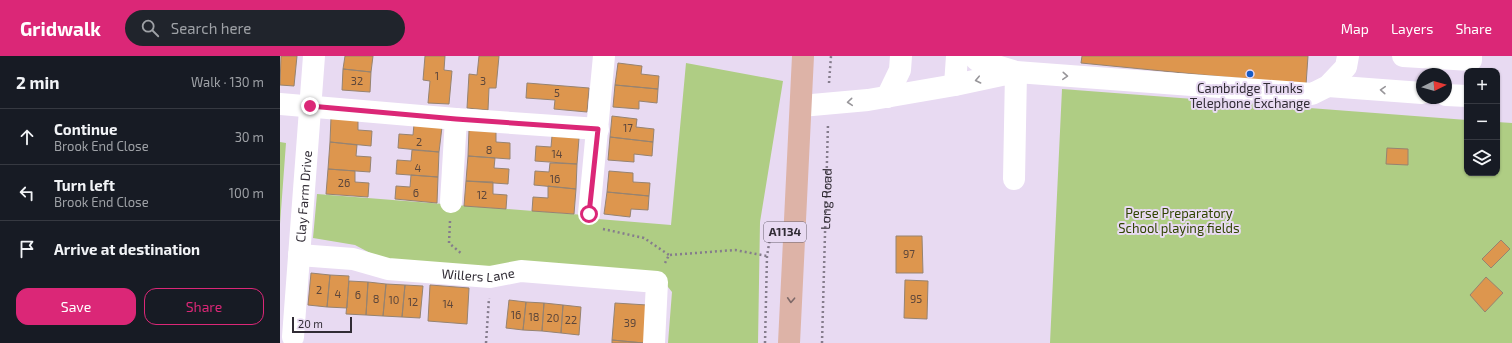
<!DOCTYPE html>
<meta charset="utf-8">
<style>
:root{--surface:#171b24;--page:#20242c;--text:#f1f3f6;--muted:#9ea1a6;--line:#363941;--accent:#db2777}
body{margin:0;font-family:"Exo 2",sans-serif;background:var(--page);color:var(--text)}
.controls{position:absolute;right:12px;top:12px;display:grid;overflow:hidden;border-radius:8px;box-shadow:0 1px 3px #0004}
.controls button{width:36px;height:36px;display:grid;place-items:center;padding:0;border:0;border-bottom:1px solid var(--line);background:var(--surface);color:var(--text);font:20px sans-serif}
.compass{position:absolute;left:1136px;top:12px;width:36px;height:36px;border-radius:50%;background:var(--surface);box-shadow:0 1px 3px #0004;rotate:85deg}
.scale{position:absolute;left:12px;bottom:10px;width:60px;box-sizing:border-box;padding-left:4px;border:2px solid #312c35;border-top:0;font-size:11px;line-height:14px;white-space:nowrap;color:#312c35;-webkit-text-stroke:3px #e8daf2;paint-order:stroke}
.stop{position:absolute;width:12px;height:12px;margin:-9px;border:3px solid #db2777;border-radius:50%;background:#fff}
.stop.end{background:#db2777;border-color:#fff;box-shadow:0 1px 4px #0008}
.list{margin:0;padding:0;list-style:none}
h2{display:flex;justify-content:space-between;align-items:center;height:52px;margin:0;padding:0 16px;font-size:17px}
h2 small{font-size:13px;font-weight:400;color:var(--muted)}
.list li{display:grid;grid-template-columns:26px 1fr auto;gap:12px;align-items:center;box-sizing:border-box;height:56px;padding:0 16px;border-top:1px solid var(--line)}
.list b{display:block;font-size:15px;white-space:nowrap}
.list p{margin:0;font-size:13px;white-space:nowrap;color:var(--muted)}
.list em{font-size:13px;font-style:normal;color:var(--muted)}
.actions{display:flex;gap:8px;padding:12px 16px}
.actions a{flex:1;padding:9px 0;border:1px solid var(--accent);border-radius:12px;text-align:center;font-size:14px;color:var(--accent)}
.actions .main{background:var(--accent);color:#fff}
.icon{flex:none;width:22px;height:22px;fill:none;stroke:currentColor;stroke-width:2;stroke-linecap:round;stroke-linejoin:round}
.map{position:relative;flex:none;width:1232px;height:287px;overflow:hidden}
header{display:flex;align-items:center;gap:24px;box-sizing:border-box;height:56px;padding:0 20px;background:var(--accent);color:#fff}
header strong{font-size:19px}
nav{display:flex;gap:22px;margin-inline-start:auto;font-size:14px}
.search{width:280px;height:36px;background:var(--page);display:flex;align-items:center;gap:10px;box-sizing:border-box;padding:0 14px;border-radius:22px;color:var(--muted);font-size:15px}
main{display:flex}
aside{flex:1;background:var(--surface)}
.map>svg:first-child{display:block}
</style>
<header>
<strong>Gridwalk</strong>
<div class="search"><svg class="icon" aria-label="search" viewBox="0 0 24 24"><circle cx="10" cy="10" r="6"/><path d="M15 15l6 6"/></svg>Search here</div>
<nav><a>Map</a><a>Layers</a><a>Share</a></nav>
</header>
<main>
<aside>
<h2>2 min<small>Walk · 130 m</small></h2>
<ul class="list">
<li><svg class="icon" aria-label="ahead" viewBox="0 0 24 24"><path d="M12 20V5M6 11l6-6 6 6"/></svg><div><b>Continue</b><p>Brook End Close</p></div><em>30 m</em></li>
<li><svg class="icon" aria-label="left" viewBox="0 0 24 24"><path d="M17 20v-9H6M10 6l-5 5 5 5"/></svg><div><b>Turn left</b><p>Brook End Close</p></div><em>100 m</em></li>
<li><svg class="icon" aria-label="arrive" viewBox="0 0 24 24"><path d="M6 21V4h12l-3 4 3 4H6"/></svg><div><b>Arrive at destination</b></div></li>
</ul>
<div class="actions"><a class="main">Save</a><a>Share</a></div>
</aside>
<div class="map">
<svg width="1232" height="287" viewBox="0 0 1232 287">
<rect width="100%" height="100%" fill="#e8daf2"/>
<path fill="#afcd84" d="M406 7 503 25 480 166 478 287H388L392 236 384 226 109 207 75 189 33 182 37 138 304 159 318 163 391 169Z
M782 33 1187 64V117H1217V66L1232 67V287H770Z
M0 86 6 87 0 168Z"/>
<path fill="#dd964e" stroke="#968371" d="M1 0H17L14 30 0 29Z
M65 0H93L91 16 63 13Z
M145 0H165L164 14 172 15 169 48 148 47 150 25 143 24Z
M199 0H219L216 32H209L208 54 187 52 189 18 197 19Z
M802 0H1028L1026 29 801 7Z
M338 7 362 10 361 18 379 20 378 33 335 29Z
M63 13 91 16 90 36 62 34Z
M247 27 309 32 307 56 274 53 275 44 246 42Z
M335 29 378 33 377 47 359 45V53L333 51Z
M332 60 357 63 356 71 374 73 373 86 330 81Z
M51 61 78 64V74L92 75 91 90 50 86Z
M134 68 162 71 159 96 118 92 119 78 133 79Z
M189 74 216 76V86L230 87V103L188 100Z
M272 80 299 82 297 108 255 105 256 90 271 91Z
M330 81 373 86 372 100 354 98V106L328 104Z
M50 86 77 89 76 100 91 101 90 116 48 113Z
M1107 92 1128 93V109L1106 108Z
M132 94 159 96 158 121 116 118 117 104 131 105Z
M188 100 215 102 214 112 229 113 228 128 186 125Z
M270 107 297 108 296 133 254 129 255 115 269 116Z
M48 113 75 115V126L89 127 88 141 46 138Z
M329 115 353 117V126L370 127 369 140 327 136Z
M131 119 158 121 157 147 115 143 116 130 130 131Z
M186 125 213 126V138L227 139 226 153 184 150Z
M268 130 296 133 294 158 252 155 253 141 268 142Z
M327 136 369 140 368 154 351 153 350 161 324 158Z
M616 180H642L643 217H616Z
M1221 184 1230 193 1211 212 1202 203Z
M31 217 50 219 47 251 28 249Z
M50 219 69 220 67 252 47 251Z
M1206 221 1223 237 1205 256 1190 239Z
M625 224 648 225 647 263 624 262Z
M69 225 88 226 86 259 66 258Z
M88 226 106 228 103 260 86 259Z
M106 228 125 229 122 261 103 260Z
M125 229 143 230 140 262 122 261Z
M150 229 189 232 187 268 148 265Z
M229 244 246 246 243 274 226 272Z
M246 246 264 247 262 275 243 274Z
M264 247 283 249 281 277 262 275Z
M335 247 367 249 364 287 332 284Z
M283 249 301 251 299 279 281 277Z
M332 284 363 287H332Z"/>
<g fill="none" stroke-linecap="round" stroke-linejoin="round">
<g stroke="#857c8c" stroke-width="2.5" stroke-dasharray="2 3" stroke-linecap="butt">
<path d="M549 27 551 0"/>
<path d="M170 165 169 187 182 198"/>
<path d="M323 173 364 182 389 199"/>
<path d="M385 207 389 199 455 194 487 200"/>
<path d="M206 287 209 242"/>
<path d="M485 287 487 200 492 170"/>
<path id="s1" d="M542 287 548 68"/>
</g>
<g stroke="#fff" stroke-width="22">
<path d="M693 0 697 4 736 16 1032 38 1048 30 1066 11 1068 0"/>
<path d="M1123 0 1191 4V0"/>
<path d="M675 29 677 0"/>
<path d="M1048 30 1142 37"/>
<path d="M1166 39 1187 40"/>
<path d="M607 41 620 14 621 0"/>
<path d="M0 48 176 63 318 73"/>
<path d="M521 50 588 44 675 29 736 16 734 123"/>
<path d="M171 146 176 63"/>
<path d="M309 158 324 0"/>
<path id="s2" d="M19 199 73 203 108 213 210 221 241 215 377 226 374 287"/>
<path id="s3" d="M13 281 34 0"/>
</g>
<path stroke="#ddb3a7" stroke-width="22" d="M509 287 523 0"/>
</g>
<defs><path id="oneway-chevron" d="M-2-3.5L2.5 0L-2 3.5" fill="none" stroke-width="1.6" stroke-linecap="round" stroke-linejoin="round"/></defs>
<g stroke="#98969a">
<use href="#oneway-chevron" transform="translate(785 20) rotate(4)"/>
<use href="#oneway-chevron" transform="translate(698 24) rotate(168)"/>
<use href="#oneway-chevron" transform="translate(1103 34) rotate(-176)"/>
<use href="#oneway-chevron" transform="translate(570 46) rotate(175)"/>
</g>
<use stroke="#7e6968" href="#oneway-chevron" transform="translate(511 244) rotate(93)"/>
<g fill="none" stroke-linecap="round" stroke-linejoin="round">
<path stroke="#db2777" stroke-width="5" d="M30 50 176 63 318 73 309 158"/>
</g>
<circle fill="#155bc6" stroke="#e8daf2" stroke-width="1.5" cx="970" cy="18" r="4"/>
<g text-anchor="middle" stroke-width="4" stroke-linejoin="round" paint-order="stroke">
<g font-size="11" fill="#5c463b">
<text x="157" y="24">1</text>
<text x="77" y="29">32</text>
<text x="203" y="29">3</text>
<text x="277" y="41">5</text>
<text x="348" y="76">17</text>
<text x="139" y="90">2</text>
<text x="209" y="98">8</text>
<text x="277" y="102">14</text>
<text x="138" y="116">4</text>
<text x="275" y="127">16</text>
<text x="64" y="131">26</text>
<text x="136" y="141">6</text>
<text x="202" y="143">12</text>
<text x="629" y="202">97</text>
<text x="39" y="238">2</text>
<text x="58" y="242">4</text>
<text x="78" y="243">6</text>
<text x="96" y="247">8</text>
<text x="636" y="247">95</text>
<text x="114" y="248">10</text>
<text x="133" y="250">12</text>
<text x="168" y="252">14</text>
<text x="236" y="263">16</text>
<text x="254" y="265">18</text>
<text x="273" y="266">20</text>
<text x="291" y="268">22</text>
<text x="350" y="271">39</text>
</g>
<rect fill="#e8daf2" stroke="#68606e" stroke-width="1" x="484" y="166" width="42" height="20" rx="3"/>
<g font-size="12" font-weight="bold" fill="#312c35">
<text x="505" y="180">A1134</text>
</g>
<g font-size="13" fill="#312c35" stroke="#e8daf2">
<text x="970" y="37">Cambridge Trunks<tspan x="970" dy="15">Telephone Exchange</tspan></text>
</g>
<g font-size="13" fill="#312c35" stroke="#e8daf2">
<text dy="5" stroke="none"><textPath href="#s3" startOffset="141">Clay Farm Drive</textPath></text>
<text dy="5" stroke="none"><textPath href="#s1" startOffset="144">Long Road</textPath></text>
<text dy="5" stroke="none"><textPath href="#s2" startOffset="181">Willers Lane</textPath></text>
</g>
<g font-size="13" fill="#304400" stroke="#e8daf2">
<text x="899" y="162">Perse Preparatory<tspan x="899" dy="15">School playing fields</tspan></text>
</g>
</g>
</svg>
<div class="controls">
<button>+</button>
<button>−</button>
<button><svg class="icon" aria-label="layers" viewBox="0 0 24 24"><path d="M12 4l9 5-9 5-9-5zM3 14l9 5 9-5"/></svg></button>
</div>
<svg class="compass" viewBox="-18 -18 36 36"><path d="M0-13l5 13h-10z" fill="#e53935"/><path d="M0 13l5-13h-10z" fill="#9ea1a6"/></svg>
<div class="scale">20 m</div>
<div class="stop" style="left:309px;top:158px"></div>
<div class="stop end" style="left:30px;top:50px"></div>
</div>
</main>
